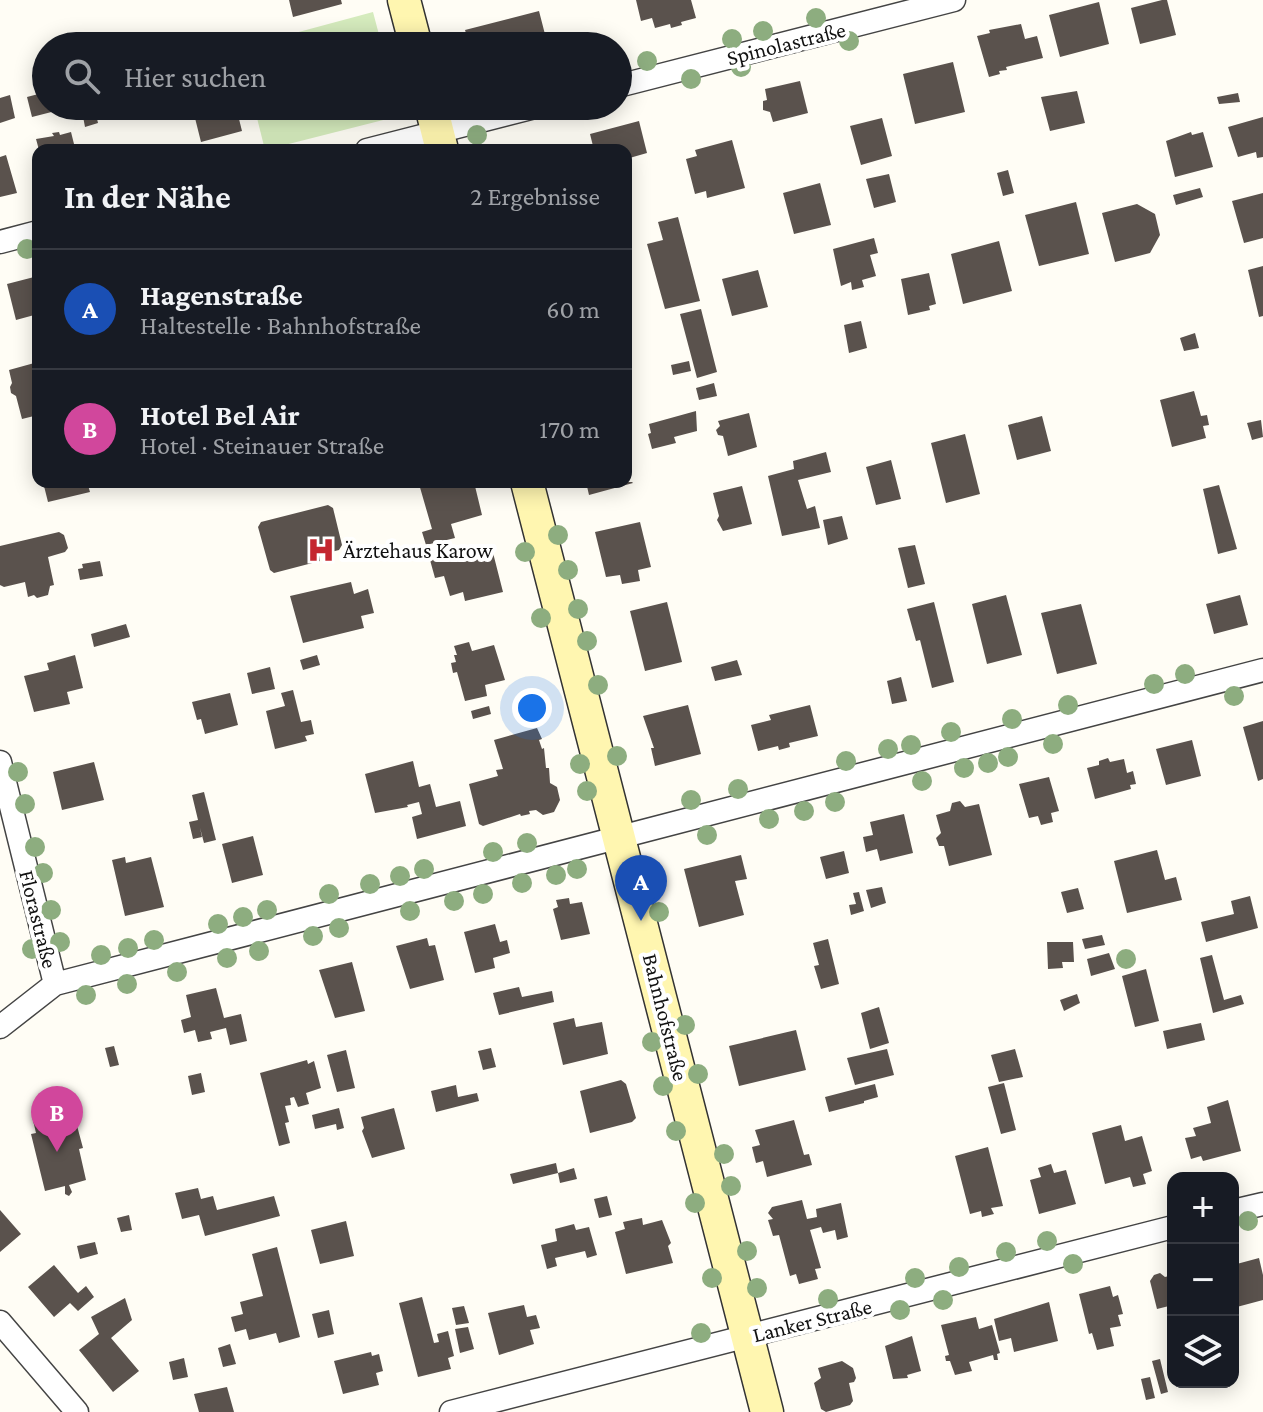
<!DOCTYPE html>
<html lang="de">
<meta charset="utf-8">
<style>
:root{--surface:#171b24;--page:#242831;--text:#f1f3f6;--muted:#9ea1a6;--line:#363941;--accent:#c4262e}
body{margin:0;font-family:"Crimson Pro",serif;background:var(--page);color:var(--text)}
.controls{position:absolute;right:24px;bottom:24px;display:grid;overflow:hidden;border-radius:16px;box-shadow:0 4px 20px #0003}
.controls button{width:72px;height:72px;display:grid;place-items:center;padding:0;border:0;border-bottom:2px solid var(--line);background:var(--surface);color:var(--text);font:40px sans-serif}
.you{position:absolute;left:532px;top:708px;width:28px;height:28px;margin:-20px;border:6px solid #fff;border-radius:50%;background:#1a73e8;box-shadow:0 0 0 12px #1a73e833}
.badge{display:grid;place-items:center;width:52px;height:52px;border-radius:50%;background:var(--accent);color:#fff;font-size:26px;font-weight:700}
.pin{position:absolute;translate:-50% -66px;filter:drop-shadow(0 2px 4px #0008)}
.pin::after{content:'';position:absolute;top:42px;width:28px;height:24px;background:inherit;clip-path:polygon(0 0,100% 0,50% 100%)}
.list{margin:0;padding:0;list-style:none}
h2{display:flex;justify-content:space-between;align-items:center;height:104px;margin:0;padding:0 32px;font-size:34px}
h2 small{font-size:26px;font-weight:400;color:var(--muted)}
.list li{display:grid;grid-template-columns:52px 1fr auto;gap:24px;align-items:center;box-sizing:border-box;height:120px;padding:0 32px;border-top:2px solid var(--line)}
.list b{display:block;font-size:30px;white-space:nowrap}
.list p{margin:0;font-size:26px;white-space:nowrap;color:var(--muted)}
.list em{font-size:26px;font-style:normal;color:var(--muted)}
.icon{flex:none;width:44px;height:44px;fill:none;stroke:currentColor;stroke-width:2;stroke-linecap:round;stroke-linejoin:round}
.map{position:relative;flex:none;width:1263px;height:1412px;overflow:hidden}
.search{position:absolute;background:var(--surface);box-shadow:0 4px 20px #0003;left:32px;top:32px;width:600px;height:88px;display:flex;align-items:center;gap:20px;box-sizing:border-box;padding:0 28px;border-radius:44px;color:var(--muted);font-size:30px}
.panel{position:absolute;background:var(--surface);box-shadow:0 4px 20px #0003;left:32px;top:144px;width:600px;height:344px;border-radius:16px}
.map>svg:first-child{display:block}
</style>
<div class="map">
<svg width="1263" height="1412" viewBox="0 0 1263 1412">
<rect width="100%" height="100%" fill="#fffdf5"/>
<path fill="#d5ebbd" d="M373 12 382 46H247Z
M254 106H397L399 116 265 150Z"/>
<path fill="#5a524d" d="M289 0H341L342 4 293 17Z
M636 0H691L696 18 681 22 682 25 671 28 670 24 655 28 652 18 641 21Z
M1162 0H1167L1176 35 1140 44 1131 8Z
M1099 2 1109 44 1060 57 1049 15Z
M539 11 548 46H470L465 30Z
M1021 24 1025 39 1037 36 1043 58 1006 67 1007 70 999 71 1000 74 989 77 977 36 990 33 989 30Z
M235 32 239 46H224L221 37Z
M603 35 606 46H587L586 39Z
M953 62 965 112 915 124 903 74Z
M800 81 808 113 773 122 770 112 763 110V101L767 100 765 89Z
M1077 91 1085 123 1050 131 1041 97Z
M46 92V106L71 107 32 117 27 97Z
M1238 93 1240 102 1219 104 1217 97Z
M10 95 15 118 0 123V98Z
M81 106H94L98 123 85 127Z
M192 106H245L248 117 239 119 242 131 201 142Z
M1263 117V157L1257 158 1256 152 1238 157 1228 127Z
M882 118 892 156 861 165 850 126Z
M639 121 647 153 626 159V150H594L590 134Z
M59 132 60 135 71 132 75 148 83 146 84 150H39L36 139 54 136 52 133Z
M1191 132 1192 135 1203 132 1213 167 1175 177 1166 141Z
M732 140 745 188 707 198 706 191 695 194 686 159 697 156 695 150Z
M6 155 17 193 0 197V157Z
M1008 170 1014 193 1003 196 997 173Z
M889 174 896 202 874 208 866 179Z
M820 183 831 225 794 234 783 193Z
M1200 188 1203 197 1176 205 1173 195Z
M1263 193V238L1244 243 1232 201Z
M1076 202 1089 254 1039 266 1025 215Z
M1137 204 1155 214 1160 235 1150 253 1115 262 1102 213Z
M678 217 700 301 665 309 647 244 663 240 658 222Z
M874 238 878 253 870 255 876 276 862 280 864 287 852 290 851 282 841 286 833 249Z
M999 241 1012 291 963 304 951 254Z
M1263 266V316L1259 317 1248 270Z
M758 270 768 307 732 316 722 279Z
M929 273 936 304 929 306 930 310 908 315 901 279Z
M38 276V314L16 320 7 284Z
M701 309 717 372 697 378 680 314Z
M861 321 867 348 849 353 844 325Z
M1195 333 1199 348 1184 351 1180 338Z
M689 361 691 371 673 375 671 365Z
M38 362V415L22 419 16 396 11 393 10 387 12 383 9 370Z
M714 383 717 396 699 400 696 388Z
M1194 391 1201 416 1207 415 1209 425 1203 426 1206 438 1172 447 1160 400Z
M696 411 697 431 674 437 676 443 652 449 648 434 651 433 649 424Z
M749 413 757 447 728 456 723 436 718 435 716 430 720 426 718 421Z
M1042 416 1051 451 1017 460 1008 425Z
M1261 420 1263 437 1252 440 1247 423Z
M965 434 980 494 946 503 931 443Z
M826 452 831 472 798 480 807 509 815 506 820 528 782 536 768 476 794 469 793 461Z
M891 460 901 499 876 505 866 467Z
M43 482H87L90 492 48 502Z
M426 482H474L482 515 451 524 455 538 426 545 422 532 432 529 419 484Z
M586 482H632L633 483 589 495Z
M1219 485 1237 549 1218 554 1203 489Z
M742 486 752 524 723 531 717 520 719 516 713 493Z
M328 505 333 508 342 545 339 550 319 555 320 561 274 573 270 570 258 527 261 522Z
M842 516 848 539 828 545 823 520Z
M640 522 651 567 638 570 640 581 622 584 620 575 606 577 595 532Z
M59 532 64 535 68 548 65 552 48 557 54 585 50 586 48 595 37 598 34 595 28 597 25 582 4 587 0 585V546Z
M491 545 503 592 465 601 463 592 450 596 444 576 435 578 430 560Z
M915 545 925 584 908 588 898 548Z
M100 561 103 576 80 580 78 569 83 568 82 564Z
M351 582 354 594 368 589 374 613 361 616 364 628 303 643 290 596Z
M1006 595 1022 655 987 664 972 604Z
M1240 595 1248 625 1214 634 1206 604Z
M667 602 682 662 645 671 630 611Z
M934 602 954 682 932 688 920 640 916 641 907 609Z
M1081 604 1097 664 1057 674 1041 613Z
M126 624 130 637 94 647 91 634Z
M469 642 472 651 494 645 505 680 485 685 487 696 465 701 457 672 453 673 451 663 456 662 454 655H457L454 646Z
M75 655 83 688 67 692 70 704 34 712 24 676 49 670 47 663Z
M317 655 320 665 303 670 300 660Z
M737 660 742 675 715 681 711 667Z
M270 667 275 689 252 694 247 673Z
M901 677 907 701 892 704 887 681Z
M293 690 301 722 311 720 314 734 305 736 307 741 275 749 266 711 285 706 281 693Z
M230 693 238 725 205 734 201 719 197 720 192 702Z
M688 705 701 754 655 766 651 748H654L643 716Z
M810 705 818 736 789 743 790 747 779 750 778 746 758 751 751 725 771 720 769 715Z
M489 706 491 714 473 719 471 711Z
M1263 721V779L1258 781 1243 727Z
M537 728 542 739 539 740 542 749 544 748 546 768H549L550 783 557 787 560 800 554 812 543 815 536 810 529 811 530 814 521 816 520 814 483 826 479 824 469 784 498 776 496 770 503 769 494 740Z
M1192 740 1201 776 1166 785 1156 749Z
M1108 758 1110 762 1124 759 1127 773 1133 771 1136 784 1130 785 1131 789 1095 799 1087 768 1099 765V761Z
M413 761 419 787 430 784 436 807 460 801 466 826 417 839 412 817 422 814 419 802 407 805 408 807 375 813 365 774Z
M94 762 104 800 62 810 53 772Z
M1049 777 1059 811 1051 813 1053 822 1041 825 1038 816 1029 818 1019 784Z
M204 792 216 840 204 843 200 828 202 837 193 839 189 822 198 820 192 795Z
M960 801 965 807 979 804 992 855 949 866 944 846H939L936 838 941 833 936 815 950 811 952 803Z
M904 814 913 853 880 861 877 849 866 852 863 837 873 835 870 822Z
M253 836 263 875 232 883 222 844Z
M1157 850 1165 880 1176 877 1182 900 1127 913 1114 861Z
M844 851 849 873 826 879 820 857Z
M741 855 747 879 735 881 744 915 699 927 684 869Z
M125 857 126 863 151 857 164 907 125 916 112 860Z
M882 887 886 903 871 908 866 890Z
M1078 888 1084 909 1067 913 1061 892Z
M859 892 864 911 851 915 849 905 856 904 853 893Z
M1250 896 1258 928 1206 942 1201 922 1234 914 1231 901Z
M569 898 570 904 582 902 590 934 561 940 553 909 558 907 556 900Z
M495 924 500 942 507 940 510 953 493 958 495 968 475 973 464 932Z
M1102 935 1105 945 1085 949 1082 939Z
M427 938 429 946 435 945 444 980 410 989 396 946Z
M828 939 839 984 821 989 814 966 819 965 813 943Z
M1047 942H1073L1074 962H1062L1063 968 1048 969Z
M1109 953 1115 969 1091 976 1087 959Z
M1212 955 1224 1000 1241 995 1244 1004 1213 1013 1200 958Z
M352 962 365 1011 335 1018 319 970Z
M1146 969 1159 1021 1135 1027 1122 976Z
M519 987 522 997 552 991 554 1002 499 1015 493 993Z
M216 988 224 1018 241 1014 247 1041 230 1045 226 1028 210 1032 212 1039 198 1042 195 1030 184 1033 181 1020 191 1017 186 995Z
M1077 994 1080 1003 1064 1011 1060 1000Z
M879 1007 889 1043 870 1049 861 1013Z
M574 1018 576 1027 602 1022 608 1054 563 1065 553 1023Z
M1201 1023 1205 1040 1167 1049 1163 1031Z
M796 1030 806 1070 739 1086 729 1046Z
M114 1046 119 1065 110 1067 105 1048Z
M491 1048 496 1067 483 1070 478 1051Z
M887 1049 894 1075 855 1085 847 1058Z
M1015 1049 1023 1077 999 1082 991 1055Z
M346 1050 355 1088 337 1092 327 1055Z
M307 1060 308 1064 314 1061 321 1088 306 1093 309 1104 298 1107 294 1097 290 1098 291 1105 285 1106 289 1122 285 1123 290 1143 279 1146 260 1073Z
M201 1073 205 1092 192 1095 188 1076Z
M621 1080 626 1084 636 1118 632 1122 590 1133 580 1091Z
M1004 1083 1016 1130 1001 1134 988 1087Z
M875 1084 878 1097 864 1101V1103L829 1112 825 1097Z
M456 1085 458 1097 477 1093 479 1101 436 1112 431 1091Z
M1228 1100 1241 1151 1203 1161 1201 1156 1191 1159 1185 1138 1196 1136 1193 1128 1211 1123 1207 1107Z
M339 1108 344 1128 337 1130 336 1124 315 1129 312 1115Z
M394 1108 405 1149 372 1158 362 1131 364 1128 361 1117Z
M54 1111 59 1126 76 1122 83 1148 79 1149 86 1180 69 1185 72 1192 69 1196 65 1194V1186L45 1191 31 1134 36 1133 32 1116Z
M794 1120 804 1155 809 1154 812 1165 767 1177 763 1161 756 1163 752 1147 760 1145 755 1130Z
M1121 1125 1125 1141 1142 1136 1152 1171 1143 1174 1146 1184 1133 1187 1130 1177 1105 1184 1092 1133Z
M988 1147 1003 1206 991 1208 994 1214 982 1217 981 1211 970 1214 955 1156Z
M556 1163 558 1173 513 1184 510 1174Z
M1051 1164 1054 1173 1066 1170 1076 1204 1039 1214 1030 1180 1041 1177 1038 1168Z
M574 1168 577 1179 560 1183 558 1173Z
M198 1188 201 1199 213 1196 217 1210 274 1196 280 1216 205 1236 199 1215 182 1219 175 1193Z
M607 1196 612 1215 599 1218 594 1199Z
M802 1200 807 1219 817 1217 816 1209 841 1203 848 1237 837 1240 835 1230 823 1233 821 1227 810 1230 821 1268 815 1269 818 1279 799 1284 796 1274 790 1276 779 1235 773 1236 768 1220 773 1219 768 1213 772 1207Z
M0 1210 21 1234 0 1252Z
M129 1215 132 1230 121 1232 117 1218Z
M642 1218 643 1225 662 1220 671 1243 668 1246 673 1263 626 1274 615 1232 625 1229 623 1222Z
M346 1221 354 1256 320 1264 311 1230Z
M574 1224 576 1230 589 1227 597 1255 587 1258 585 1251 555 1258 557 1266 547 1269 541 1245 557 1241 555 1229Z
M95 1242 98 1254 80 1259 77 1246Z
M277 1247 300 1337 279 1343 276 1333 249 1340 246 1329 235 1332 231 1317 243 1314 240 1302 263 1296 252 1254Z
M1259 1258 1263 1275V1300L1233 1308V1265Z
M54 1265 78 1293 86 1286 94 1297 78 1311 70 1303 54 1317 28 1287Z
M1160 1273 1165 1277 1173 1275V1305L1157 1309 1150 1281 1154 1275Z
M1110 1286 1113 1297 1118 1295 1123 1314 1118 1315 1121 1326 1110 1328 1114 1346 1097 1350 1092 1333 1089 1334 1079 1294Z
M422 1297 434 1343 439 1342 437 1334 448 1331 454 1356 448 1358 451 1369 418 1377 399 1303Z
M125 1298 132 1320 111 1338 139 1371 113 1392 79 1350 99 1334 91 1317Z
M1049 1302 1058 1341 1014 1352 1011 1338 999 1341 994 1319Z
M524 1305 527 1317 536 1315 540 1328 530 1330 534 1344 499 1355 488 1313Z
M464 1306 469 1323 456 1325 452 1308Z
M329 1310 334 1334 318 1338 312 1314Z
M976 1317 979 1329 992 1325 1000 1353 997 1354 998 1360H994L993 1355 969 1362 972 1371 955 1375 950 1361H946L945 1356 949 1355 941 1325Z
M468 1327 474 1349 460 1353 455 1329Z
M912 1336 921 1371 907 1375 908 1378 893 1379 885 1346Z
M230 1344 236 1364 223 1367 218 1348Z
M371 1352 372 1356 379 1354 383 1371 376 1373 379 1385 343 1394 334 1361Z
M184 1358 188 1377 173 1380 169 1362Z
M1160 1359 1168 1392 1161 1394 1152 1361Z
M842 1361 853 1368 856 1378 854 1382 849 1383 853 1401 850 1405 826 1412 821 1409 814 1383 821 1378 818 1368Z
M1150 1377 1155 1398 1146 1400 1141 1379Z
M227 1387 234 1412H199L194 1394Z"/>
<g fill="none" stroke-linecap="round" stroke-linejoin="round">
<g stroke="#444" stroke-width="25">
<path id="street" d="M618 86 954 0
M367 150 539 106
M0 242 38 232
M0 762 55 984
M0 1027 55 984 1263 670
M1233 1211 1263 1204
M0 1322 77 1412
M451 1412 1173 1227"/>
</g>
<g stroke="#333" stroke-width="35">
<path id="secondary" d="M404 0 416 46
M431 106 442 150
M527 482 767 1412"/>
</g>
<use href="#street" stroke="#fff" stroke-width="22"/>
<use href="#secondary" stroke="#fff6b0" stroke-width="32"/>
</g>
<g fill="#8dad7f">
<circle cx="816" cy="18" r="10"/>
<circle cx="763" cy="31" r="10"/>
<circle cx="732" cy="39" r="10"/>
<circle cx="849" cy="41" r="10"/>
<circle cx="647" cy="61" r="10"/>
<circle cx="741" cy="67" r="10"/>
<circle cx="691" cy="79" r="10"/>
<circle cx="477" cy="135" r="10"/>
<circle cx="27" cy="249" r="10"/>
<circle cx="558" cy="535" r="10"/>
<circle cx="525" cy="552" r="10"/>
<circle cx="568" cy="570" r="10"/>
<circle cx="578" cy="609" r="10"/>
<circle cx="541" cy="618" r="10"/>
<circle cx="587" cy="641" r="10"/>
<circle cx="1185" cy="674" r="10"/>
<circle cx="1154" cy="684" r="10"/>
<circle cx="598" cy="685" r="10"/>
<circle cx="1234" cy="696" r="10"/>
<circle cx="1068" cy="705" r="10"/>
<circle cx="1012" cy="719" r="10"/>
<circle cx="951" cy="732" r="10"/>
<circle cx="1053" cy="744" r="10"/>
<circle cx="911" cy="745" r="10"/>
<circle cx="888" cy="749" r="10"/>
<circle cx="617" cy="756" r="10"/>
<circle cx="1008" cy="757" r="10"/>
<circle cx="846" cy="761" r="10"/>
<circle cx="988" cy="763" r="10"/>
<circle cx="580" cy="764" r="10"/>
<circle cx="964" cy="768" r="10"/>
<circle cx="18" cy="772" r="10"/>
<circle cx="922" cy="781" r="10"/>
<circle cx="738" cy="789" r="10"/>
<circle cx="587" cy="791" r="10"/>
<circle cx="691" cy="800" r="10"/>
<circle cx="835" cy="802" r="10"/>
<circle cx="25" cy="804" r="10"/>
<circle cx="804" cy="811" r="10"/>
<circle cx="769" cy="819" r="10"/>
<circle cx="707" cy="835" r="10"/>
<circle cx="527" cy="843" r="10"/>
<circle cx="35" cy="847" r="10"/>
<circle cx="493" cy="852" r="10"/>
<circle cx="424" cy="869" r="10"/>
<circle cx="577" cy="869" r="10"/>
<circle cx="645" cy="872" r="10"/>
<circle cx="43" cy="873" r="10"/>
<circle cx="556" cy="875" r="10"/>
<circle cx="400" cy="876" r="10"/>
<circle cx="522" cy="883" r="10"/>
<circle cx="370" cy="884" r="10"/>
<circle cx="329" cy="894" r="10"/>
<circle cx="483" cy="894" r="10"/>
<circle cx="454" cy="901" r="10"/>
<circle cx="51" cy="910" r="10"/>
<circle cx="267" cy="910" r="10"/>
<circle cx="410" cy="911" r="10"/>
<circle cx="659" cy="912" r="10"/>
<circle cx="243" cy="917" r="10"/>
<circle cx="218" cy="924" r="10"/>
<circle cx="339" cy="928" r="10"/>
<circle cx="313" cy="936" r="10"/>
<circle cx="154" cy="940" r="10"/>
<circle cx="60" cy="942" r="10"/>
<circle cx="128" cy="948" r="10"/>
<circle cx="32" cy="949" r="10"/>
<circle cx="259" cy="951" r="10"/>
<circle cx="101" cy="955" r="10"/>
<circle cx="227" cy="958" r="10"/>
<circle cx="1126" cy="959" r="10"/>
<circle cx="177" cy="972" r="10"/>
<circle cx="127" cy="984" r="10"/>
<circle cx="86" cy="995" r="10"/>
<circle cx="685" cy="1025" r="10"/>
<circle cx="652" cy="1042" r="10"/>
<circle cx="698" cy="1074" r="10"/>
<circle cx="663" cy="1086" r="10"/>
<circle cx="676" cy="1131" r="10"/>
<circle cx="724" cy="1154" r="10"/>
<circle cx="731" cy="1186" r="10"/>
<circle cx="695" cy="1203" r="10"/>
<circle cx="1248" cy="1221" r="10"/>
<circle cx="1047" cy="1241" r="10"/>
<circle cx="747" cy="1251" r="10"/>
<circle cx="1006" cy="1252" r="10"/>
<circle cx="1073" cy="1264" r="10"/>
<circle cx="959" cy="1267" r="10"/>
<circle cx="712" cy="1278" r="10"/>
<circle cx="915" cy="1278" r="10"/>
<circle cx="757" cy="1288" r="10"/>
<circle cx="828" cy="1299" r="10"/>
<circle cx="943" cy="1300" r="10"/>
<circle cx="900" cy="1310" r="10"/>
<circle cx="701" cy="1333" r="10"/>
</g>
<defs>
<g id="hospital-bare" transform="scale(2.16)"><path d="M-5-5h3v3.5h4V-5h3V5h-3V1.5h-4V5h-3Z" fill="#c4262e" stroke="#fff" stroke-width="2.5" paint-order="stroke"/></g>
</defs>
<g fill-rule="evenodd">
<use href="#hospital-bare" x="321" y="550"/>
</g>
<g text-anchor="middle" stroke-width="8" stroke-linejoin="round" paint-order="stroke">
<g font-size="22" fill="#111" stroke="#fff">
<text transform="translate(786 43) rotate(-14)" y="8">Spinolastraße</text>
<text transform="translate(39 919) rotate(76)" y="8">Florastraße</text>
<text transform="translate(666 1017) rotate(76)" y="8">Bahnhofstraße</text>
<text transform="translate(812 1320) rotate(-14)" y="8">Lanker Straße</text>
</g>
<g font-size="22" fill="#111" stroke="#fff" text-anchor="start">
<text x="343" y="558">Ärztehaus Karow</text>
</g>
</g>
</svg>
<div class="controls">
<button>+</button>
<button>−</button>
<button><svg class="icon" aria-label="layers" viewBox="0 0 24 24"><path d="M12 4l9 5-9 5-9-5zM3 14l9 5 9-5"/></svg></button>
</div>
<div class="you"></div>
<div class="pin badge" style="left:641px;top:921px;background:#1a4fb4">A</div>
<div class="pin badge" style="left:57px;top:1152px;background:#d1479c">B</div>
<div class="search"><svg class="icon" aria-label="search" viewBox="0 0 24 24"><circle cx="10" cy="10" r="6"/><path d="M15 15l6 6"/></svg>Hier suchen</div>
<section class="panel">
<h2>In der Nähe<small>2 Ergebnisse</small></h2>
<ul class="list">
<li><span class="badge" style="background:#1a4fb4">A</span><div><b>Hagenstraße</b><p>Haltestelle · Bahnhofstraße</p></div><em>60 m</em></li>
<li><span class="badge" style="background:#d1479c">B</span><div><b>Hotel Bel Air</b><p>Hotel · Steinauer Straße</p></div><em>170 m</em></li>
</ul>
</section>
</div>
